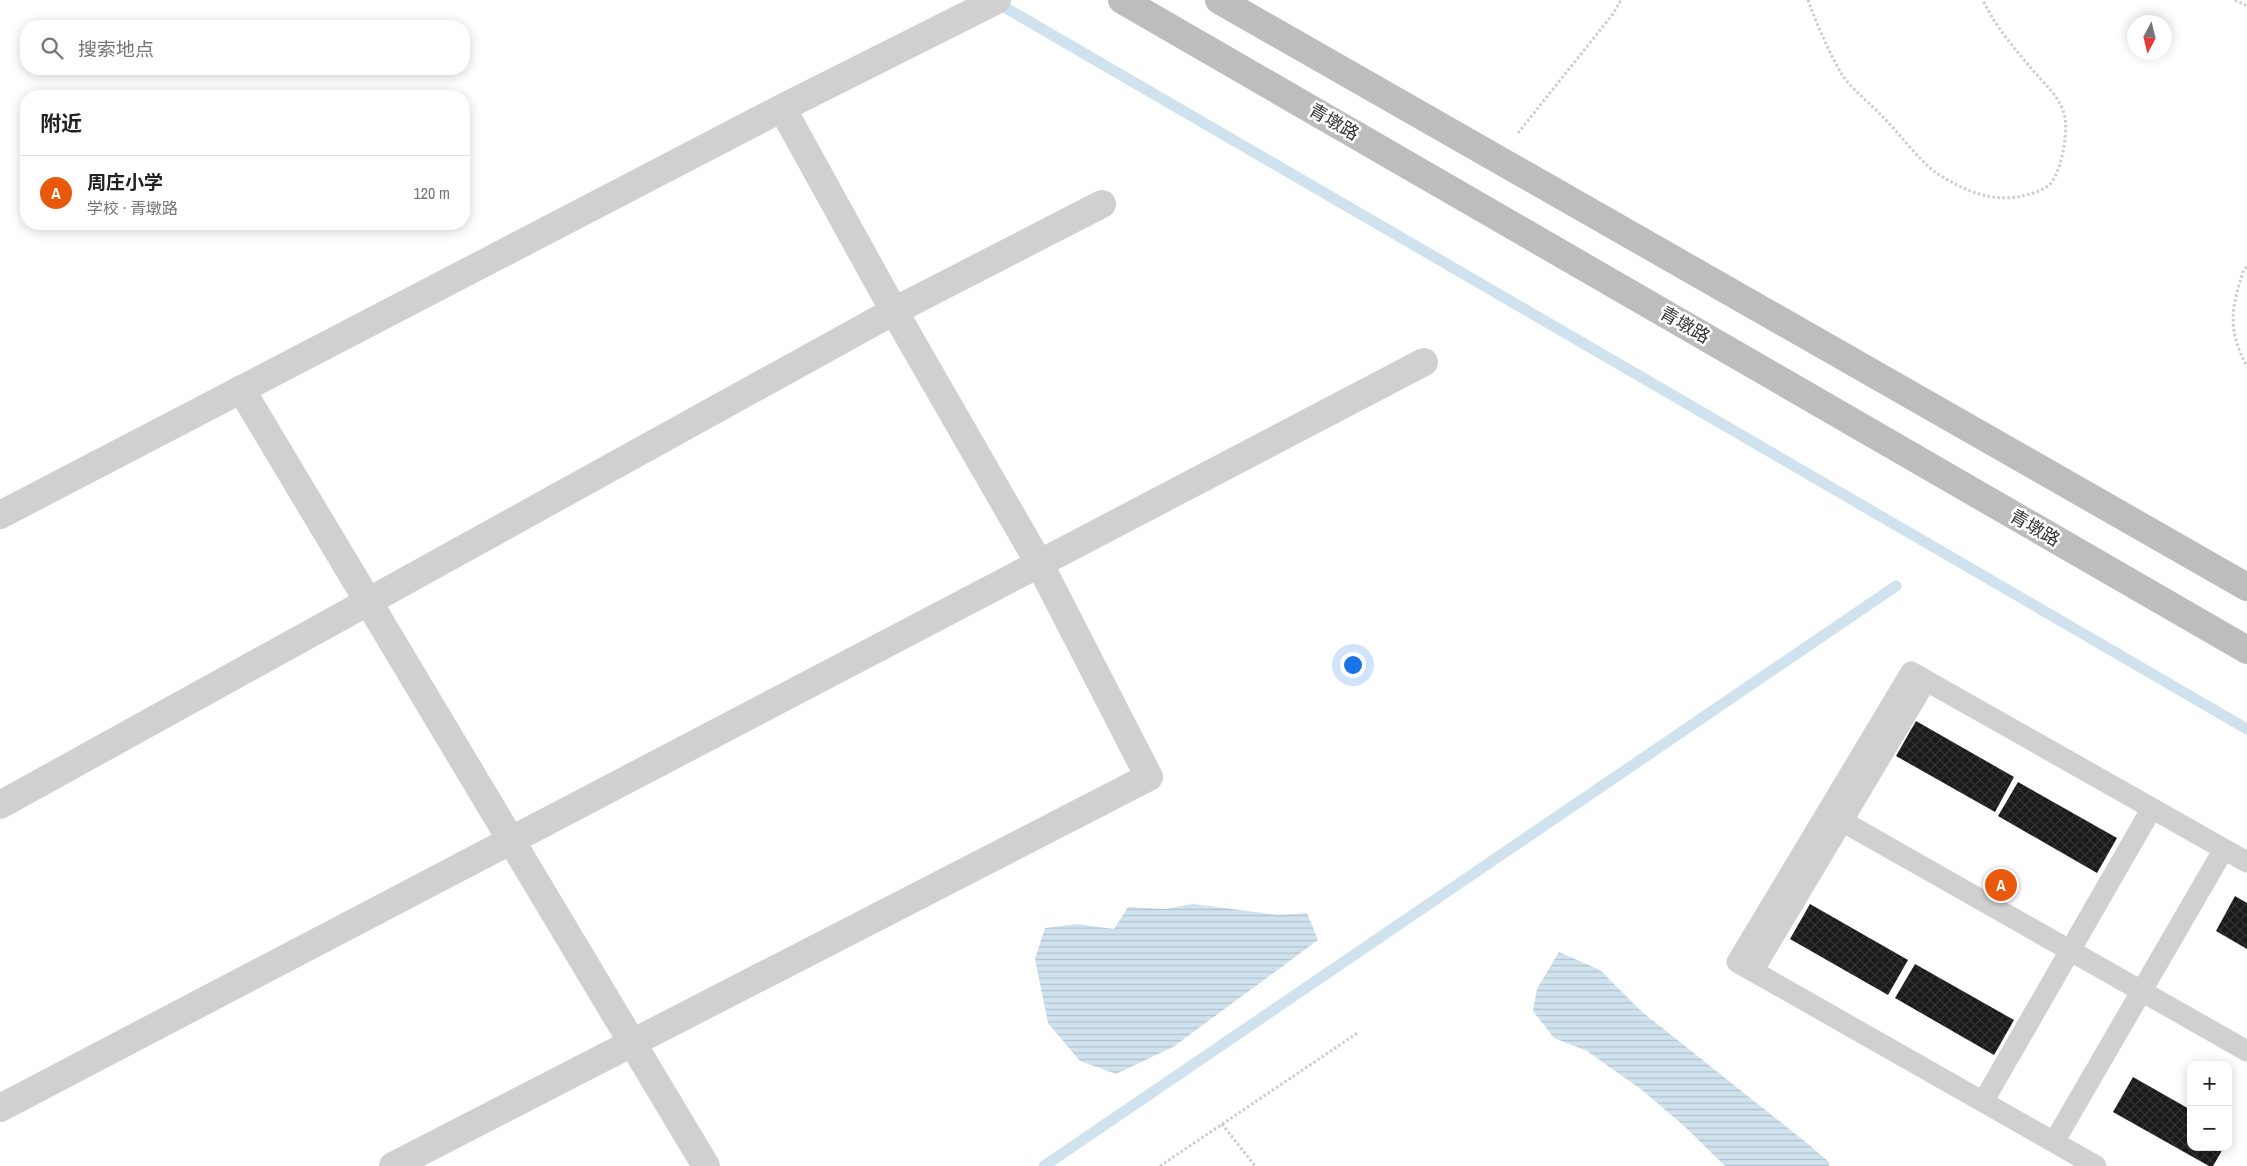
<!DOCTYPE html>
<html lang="zh">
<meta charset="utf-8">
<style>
:root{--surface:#fff;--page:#f6f6f6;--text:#222;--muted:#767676;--line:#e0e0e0;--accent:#ea580c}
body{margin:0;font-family:"Archivo Narrow","Noto Sans SC",sans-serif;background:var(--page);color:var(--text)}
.controls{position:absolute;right:15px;bottom:15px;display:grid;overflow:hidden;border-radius:10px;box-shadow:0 2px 12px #0003}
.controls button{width:45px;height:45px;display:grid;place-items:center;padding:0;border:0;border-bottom:1px solid var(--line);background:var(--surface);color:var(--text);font:25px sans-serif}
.compass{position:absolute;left:2127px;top:15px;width:45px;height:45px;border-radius:50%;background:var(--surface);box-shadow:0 2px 12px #0003;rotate:187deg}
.you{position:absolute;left:1352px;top:664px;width:18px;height:18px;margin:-12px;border:4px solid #fff;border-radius:50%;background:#1a73e8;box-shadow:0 0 0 8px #1a73e833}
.badge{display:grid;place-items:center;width:32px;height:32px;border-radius:50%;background:var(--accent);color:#fff;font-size:16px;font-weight:700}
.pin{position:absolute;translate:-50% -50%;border:2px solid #fff;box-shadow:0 1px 5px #0006}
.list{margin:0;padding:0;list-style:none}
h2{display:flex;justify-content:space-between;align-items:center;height:65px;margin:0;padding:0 20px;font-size:21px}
h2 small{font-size:16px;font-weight:400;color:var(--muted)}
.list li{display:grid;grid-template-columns:32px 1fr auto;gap:15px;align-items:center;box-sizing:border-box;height:75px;padding:0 20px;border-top:1px solid var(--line)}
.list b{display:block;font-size:19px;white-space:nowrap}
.list p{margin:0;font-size:16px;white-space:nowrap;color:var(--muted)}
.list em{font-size:16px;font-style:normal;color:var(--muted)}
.icon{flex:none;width:28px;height:28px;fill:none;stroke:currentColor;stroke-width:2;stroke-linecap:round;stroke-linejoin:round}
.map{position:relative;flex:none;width:2247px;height:1166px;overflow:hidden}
.search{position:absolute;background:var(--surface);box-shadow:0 2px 12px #0003;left:20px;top:20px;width:450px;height:55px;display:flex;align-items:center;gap:12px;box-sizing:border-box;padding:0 18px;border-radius:20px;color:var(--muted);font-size:19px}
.panel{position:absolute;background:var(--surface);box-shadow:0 2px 12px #0003;left:20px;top:90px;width:450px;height:140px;border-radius:20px}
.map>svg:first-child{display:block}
</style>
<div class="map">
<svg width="2247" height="1166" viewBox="0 0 2247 1166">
<defs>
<pattern id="water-rules" width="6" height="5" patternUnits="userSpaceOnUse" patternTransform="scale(1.25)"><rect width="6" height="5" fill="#cfe2ee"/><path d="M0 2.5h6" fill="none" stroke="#b2c2cd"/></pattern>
<pattern id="building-cross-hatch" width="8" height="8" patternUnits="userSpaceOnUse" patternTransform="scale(1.25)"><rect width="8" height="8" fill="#1a1a1a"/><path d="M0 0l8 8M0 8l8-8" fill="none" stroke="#333"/></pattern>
</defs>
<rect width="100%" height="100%" fill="#fff"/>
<path fill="url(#water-rules)" d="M1193 904 1278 915 1307 913 1318 940 1173 1047 1116 1074 1080 1061 1048 1023 1035 959 1045 928 1077 924 1114 929 1128 907 1165 909Z
M1559 952 1600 970 1641 1011 1808 1144 1829 1162V1166H1725L1683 1125 1642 1090 1587 1051 1554 1038 1533 1011 1537 989Z"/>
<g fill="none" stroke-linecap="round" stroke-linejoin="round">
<path stroke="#cfe2ee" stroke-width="11" d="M994 1 2247 729
M1044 1166 1896 586"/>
</g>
<path fill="url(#building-cross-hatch)" d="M1916 721 2014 777 1995 812 1896 756Z
M2018 782 2117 838 2097 873 1998 816Z
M2235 896 2247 903V949L2216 931Z
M1810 904 1908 960 1888 995 1790 939Z
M1915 964 2014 1020 1994 1055 1895 998Z
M2133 1077 2191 1110V1147H2224L2213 1166H2209L2113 1112Z"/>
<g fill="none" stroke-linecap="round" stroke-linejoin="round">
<path stroke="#cdcdcd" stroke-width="3" stroke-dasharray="2.5 2.5" stroke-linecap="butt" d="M1808 0C1817 25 1828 50 1841 73 1851 89 1870 103 1883 117 1897 131 1920 161 1935 172 1970 195 2005 208 2045 188 2061 180 2068 134 2065 118 2061 97 2044 84 2031 68 2014 48 1994 25 1983 0
M2235 0 2247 6
M1518 133 1613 14 1621 0
M2247 267 2244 269C2231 309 2227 328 2247 367
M1222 1124 1255 1166
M1160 1166 1359 1032"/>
<path stroke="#d0d0d0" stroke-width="21" d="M1842 821 2247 1051
M1753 971 1926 681
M1983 1102 2152 808
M2054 1142 2224 849
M2096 1166 1737 962 1911 672 2247 862"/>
<path stroke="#d0d0d0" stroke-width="28" d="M241 389 706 1166
M0 515 782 108 997 0
M0 805 894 311 1102 204
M0 1108 1424 362
M393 1166 1149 777 1039 563 894 311 782 108"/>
<path stroke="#bdbdbd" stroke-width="28" d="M1122 0 2247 650
M1219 0 2247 587"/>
</g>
<g text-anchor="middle" stroke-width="5" stroke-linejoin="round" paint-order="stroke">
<g font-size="18" fill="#333" stroke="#fff">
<text transform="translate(1334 122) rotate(30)" y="6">青墩路</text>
<text transform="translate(1685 325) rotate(30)" y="6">青墩路</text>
<text transform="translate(2035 528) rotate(30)" y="6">青墩路</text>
</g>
</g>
</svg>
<div class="controls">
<button>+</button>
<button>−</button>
</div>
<svg class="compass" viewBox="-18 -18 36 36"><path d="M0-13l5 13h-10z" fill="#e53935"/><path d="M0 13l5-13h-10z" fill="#767676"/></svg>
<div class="you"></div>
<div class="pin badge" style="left:2001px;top:885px">A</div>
<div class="search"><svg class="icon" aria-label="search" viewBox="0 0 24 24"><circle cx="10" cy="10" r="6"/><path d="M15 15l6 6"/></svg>搜索地点</div>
<section class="panel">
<h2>附近<small></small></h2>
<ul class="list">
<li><span class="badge">A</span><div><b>周庄小学</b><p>学校 · 青墩路</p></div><em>120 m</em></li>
</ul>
</section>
</div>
